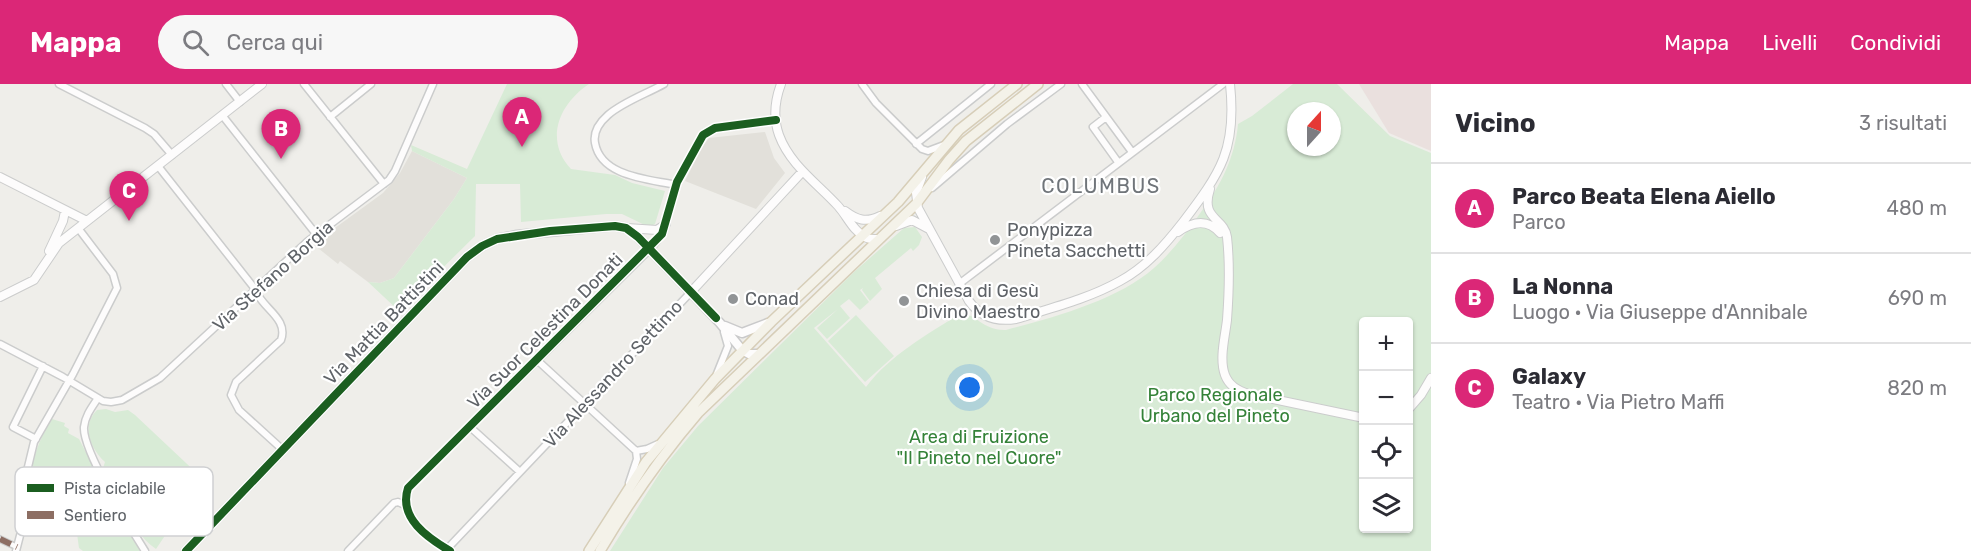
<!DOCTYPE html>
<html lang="it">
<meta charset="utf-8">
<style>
:root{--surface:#fff;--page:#f7f7f7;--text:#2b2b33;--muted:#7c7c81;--line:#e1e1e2;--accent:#db2777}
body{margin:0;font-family:Rubik,sans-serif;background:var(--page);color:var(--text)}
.controls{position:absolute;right:18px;bottom:18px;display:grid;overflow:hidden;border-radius:6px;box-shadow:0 2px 4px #0004}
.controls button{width:54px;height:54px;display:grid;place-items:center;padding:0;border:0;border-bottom:2px solid var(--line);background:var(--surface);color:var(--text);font:30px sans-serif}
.compass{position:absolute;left:1287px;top:18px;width:54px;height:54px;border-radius:50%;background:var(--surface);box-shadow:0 2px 4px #0004;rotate:21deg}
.you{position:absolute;left:970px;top:304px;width:21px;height:21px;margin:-15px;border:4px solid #fff;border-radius:50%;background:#1a73e8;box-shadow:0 0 0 9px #1a73e833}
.badge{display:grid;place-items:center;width:39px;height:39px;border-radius:50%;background:var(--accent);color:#fff;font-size:20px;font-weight:700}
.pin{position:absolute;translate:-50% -50px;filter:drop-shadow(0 2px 3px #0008)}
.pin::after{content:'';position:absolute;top:32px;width:21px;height:18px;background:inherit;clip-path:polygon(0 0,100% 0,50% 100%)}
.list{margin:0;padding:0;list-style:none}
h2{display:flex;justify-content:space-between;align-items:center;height:78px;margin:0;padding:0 24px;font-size:26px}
h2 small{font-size:20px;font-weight:400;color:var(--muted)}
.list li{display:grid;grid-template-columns:39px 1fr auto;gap:18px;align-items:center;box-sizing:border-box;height:90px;padding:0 24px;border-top:2px solid var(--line)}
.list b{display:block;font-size:22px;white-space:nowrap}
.list p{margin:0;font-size:20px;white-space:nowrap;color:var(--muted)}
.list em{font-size:20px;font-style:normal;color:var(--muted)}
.icon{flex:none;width:33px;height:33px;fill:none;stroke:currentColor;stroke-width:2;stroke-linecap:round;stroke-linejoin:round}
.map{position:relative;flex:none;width:1431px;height:467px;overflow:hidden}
header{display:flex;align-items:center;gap:36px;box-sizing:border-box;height:84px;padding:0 30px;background:var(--accent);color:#fff}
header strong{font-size:28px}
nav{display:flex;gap:33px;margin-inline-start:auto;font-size:21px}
.search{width:420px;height:54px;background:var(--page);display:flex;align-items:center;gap:15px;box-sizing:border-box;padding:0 21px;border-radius:33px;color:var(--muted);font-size:22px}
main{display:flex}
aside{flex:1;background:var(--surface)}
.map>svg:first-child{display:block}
</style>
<header>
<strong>Mappa</strong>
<div class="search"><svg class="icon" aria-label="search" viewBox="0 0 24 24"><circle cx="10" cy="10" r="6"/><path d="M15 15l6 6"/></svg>Cerca qui</div>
<nav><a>Mappa</a><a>Livelli</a><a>Condividi</a></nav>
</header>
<main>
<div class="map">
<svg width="1431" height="467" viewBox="0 0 1431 467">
<rect width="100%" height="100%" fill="#efeeea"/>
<path fill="#e2e0da" d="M765 48 774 74 785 89 756 125 685 97 702 63 709 54Z
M412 67 467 94 454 115 394 194 380 199 368 198 340 177 338 180 313 160 383 109 400 89Z"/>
<path fill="#eae0de" d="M1359 0H1431V67L1389 49Z"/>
<path fill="#d8ebd6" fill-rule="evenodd" d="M507 0H589C559 20 544 56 571 85L615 91 632 99 665 107 655 140 649 143 622 130H606L521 138 520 100H476L475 152 399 227 368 198 380 199 394 194 454 115 467 94 412 67 411 61 467 85Z
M1293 0H1337L1390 52 1431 69V467H610L663 384 698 342 854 188 904 144 915 143 922 153 919 161 913 167 911 164 875 194 882 205 870 217 862 206 863 204 860 206 869 218 860 226 849 215 840 222 850 234 827 255 817 244 838 225 814 244 866 303C890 271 928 250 961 229 976 230 984 247 1006 246 1052 234 1118 216 1154 184 1172 168 1187 148 1201 128 1221 101 1235 73 1238 40L1252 32ZM1296 27H1332V63H1296ZM1364 237H1408V444H1364Z
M856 231 894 272 865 298 828 257Z
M106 325 115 328 128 326 135 331 203 395 156 465C137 452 131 435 123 414L131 404 125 400 113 403 103 384 105 378C90 364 81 342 97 326Z
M52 335 65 339 64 342 69 345 68 349 79 355 117 429 140 467H83L79 464 73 421 29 409C31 380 36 360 52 335Z"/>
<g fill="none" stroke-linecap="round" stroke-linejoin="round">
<g stroke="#cbcccc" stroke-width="8">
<path id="pedestrian" d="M0 455 17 463"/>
</g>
<g stroke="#cbcccc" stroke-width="9">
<path id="minor" d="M59 0 145 44 154 50 172 71
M226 0 240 18
M304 0 384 100
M664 0C646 10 623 18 608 31 600 38 593 48 595 59 601 93 649 95 676 101
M862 0 876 19 922 65 928 67 944 61
M1082 0 1132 68
M222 31 316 150
M330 33 371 0
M1106 33 1093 43 1118 78
M916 60 991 0
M158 82 255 205C261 224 289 234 281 256L236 298 231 311 239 326 283 366
M932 104 1007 40 1061 0
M959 200 1223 0
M0 260 63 293 103 317 111 318 122 316 160 294 308 157 389 96 395 87 433 0
M537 276 636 367 637 375 629 399
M716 292 728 262 724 248
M98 314C92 323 85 332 84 343 82 366 131 445 145 467
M469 342 520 388
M36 355 13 343 43 282
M636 367 647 365 658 360
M447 465 691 208
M16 467 24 436 27 387 34 358 73 290 117 204 113 190 78 144
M348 467 394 419 398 418 407 422
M450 467C426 453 401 436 407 405L650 165"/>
</g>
<g stroke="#cbcccc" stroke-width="10">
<path id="tertiary" d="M781 0C775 16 773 34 779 51 790 81 817 99 838 122 847 132 853 147 865 153 870 156 874 155 879 155
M0 93 87 137
M922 93 916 109 918 124 969 217C981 234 997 238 1016 235 1051 224 1088 215 1120 197 1146 183 1165 161 1183 138 1221 88 1237 65 1230 0
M1210 105C1200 136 1224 133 1227 153 1230 180 1229 209 1227 236 1225 253 1219 275 1225 291 1229 302 1238 307 1249 310L1364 334
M845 127C857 136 866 139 880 132
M896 142 912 136 929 145
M627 144 657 146 666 140
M1178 148C1192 138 1207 134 1220 149
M650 165 663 148 677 98 703 51 715 44 776 36
M49 167 63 137 65 127
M691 208 802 88
M0 213 34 196 59 159 262 0
M1408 326 1421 311 1431 294"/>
</g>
<g stroke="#cacacb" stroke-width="11">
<path id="secondary" d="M725 242 742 249 768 239
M186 467 467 173 482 162 497 155 517 151 590 144 615 142 626 144 636 151 682 199 720 239 742 266 749 270H758"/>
</g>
<g stroke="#d7ceb8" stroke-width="12">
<path id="primary" d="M589 467 646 378 715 295 771 238 898 118 959 46 1017 0
M600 467C629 418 661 372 698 329L916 120 949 76 966 57 1038 0"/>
</g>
<use href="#pedestrian" stroke="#fdfcfc" stroke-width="4.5"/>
<use href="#minor" stroke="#fdfcfc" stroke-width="6"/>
<use href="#tertiary" stroke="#fdfcfc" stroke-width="8"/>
<use href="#secondary" stroke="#fdfcfc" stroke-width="8"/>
<use href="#primary" stroke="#f4f2e9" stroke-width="9"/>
<path stroke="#8d6e63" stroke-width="6" stroke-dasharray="12 6" stroke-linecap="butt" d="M0 455 17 463"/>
<g stroke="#fff" stroke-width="11">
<path id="cycleway" d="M186 467 467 173 482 162 497 155 550 147 615 142 626 144 638 153 716 234
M450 467C428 454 398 434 408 404L662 150 677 98 703 51 715 44 776 36"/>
</g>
<use href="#cycleway" stroke="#1b5e20" stroke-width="8"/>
</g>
<g fill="#919496" stroke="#fff" stroke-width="2">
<circle cx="995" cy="156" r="6"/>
<circle cx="733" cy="215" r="6"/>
<circle cx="904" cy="217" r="6"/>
</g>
<g text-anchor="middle" stroke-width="4.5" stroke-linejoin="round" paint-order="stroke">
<g font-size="18" fill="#5f6368" stroke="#fff" text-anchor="start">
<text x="1007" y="152">Ponypizza<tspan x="1007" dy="21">Pineta Sacchetti</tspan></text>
<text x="916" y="213">Chiesa di Gesù<tspan x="916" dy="21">Divino Maestro</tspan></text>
<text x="745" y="221">Conad</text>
</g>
<g font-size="18" fill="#5f6368" stroke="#fff">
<text transform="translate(273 192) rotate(-42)" y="6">Via Stefano Borgia</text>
<text transform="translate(384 239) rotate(-46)" y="6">Via Mattia Battistini</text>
<text transform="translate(545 247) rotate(-45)" y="6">Via Suor Celestina Donati</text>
<text transform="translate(613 290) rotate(-47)" y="6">Via Alessandro Settimo</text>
</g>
<g font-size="18" fill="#348238" stroke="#fff">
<text x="1215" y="317">Parco Regionale<tspan x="1215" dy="21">Urbano del Pineto</tspan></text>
<text x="979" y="359">Area di Fruizione<tspan x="979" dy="21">"Il Pineto nel Cuore"</tspan></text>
</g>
<g font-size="20" letter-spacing="1.5" fill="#70757a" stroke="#fff">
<text x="1101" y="109">COLUMBUS</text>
</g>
</g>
<rect x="15" y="383" width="198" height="69" rx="9" fill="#fff" stroke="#cfd0d2" stroke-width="1.5"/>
<rect x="27" y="400" width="27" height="8" fill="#1b5e20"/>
<rect x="27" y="427" width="27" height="8" fill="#8d6e63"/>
<g font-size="16" fill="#5f6368">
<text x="64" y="410">Pista ciclabile</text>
<text x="64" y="437">Sentiero</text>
</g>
</svg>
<div class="controls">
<button>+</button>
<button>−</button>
<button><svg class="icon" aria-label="locate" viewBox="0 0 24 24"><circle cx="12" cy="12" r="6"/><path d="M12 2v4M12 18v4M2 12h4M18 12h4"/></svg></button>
<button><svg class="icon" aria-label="layers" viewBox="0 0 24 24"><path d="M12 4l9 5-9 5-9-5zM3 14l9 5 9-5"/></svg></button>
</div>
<svg class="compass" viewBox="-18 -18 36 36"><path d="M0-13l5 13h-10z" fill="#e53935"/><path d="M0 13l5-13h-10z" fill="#7c7c81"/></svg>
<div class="you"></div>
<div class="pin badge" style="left:522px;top:63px">A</div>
<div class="pin badge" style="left:281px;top:75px">B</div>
<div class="pin badge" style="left:129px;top:137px">C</div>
</div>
<aside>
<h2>Vicino<small>3 risultati</small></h2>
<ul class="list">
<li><span class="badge">A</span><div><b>Parco Beata Elena Aiello</b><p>Parco</p></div><em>480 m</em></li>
<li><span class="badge">B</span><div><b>La Nonna</b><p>Luogo · Via Giuseppe d'Annibale</p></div><em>690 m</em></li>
<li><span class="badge">C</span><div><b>Galaxy</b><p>Teatro · Via Pietro Maffi</p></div><em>820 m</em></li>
</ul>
</aside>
</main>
